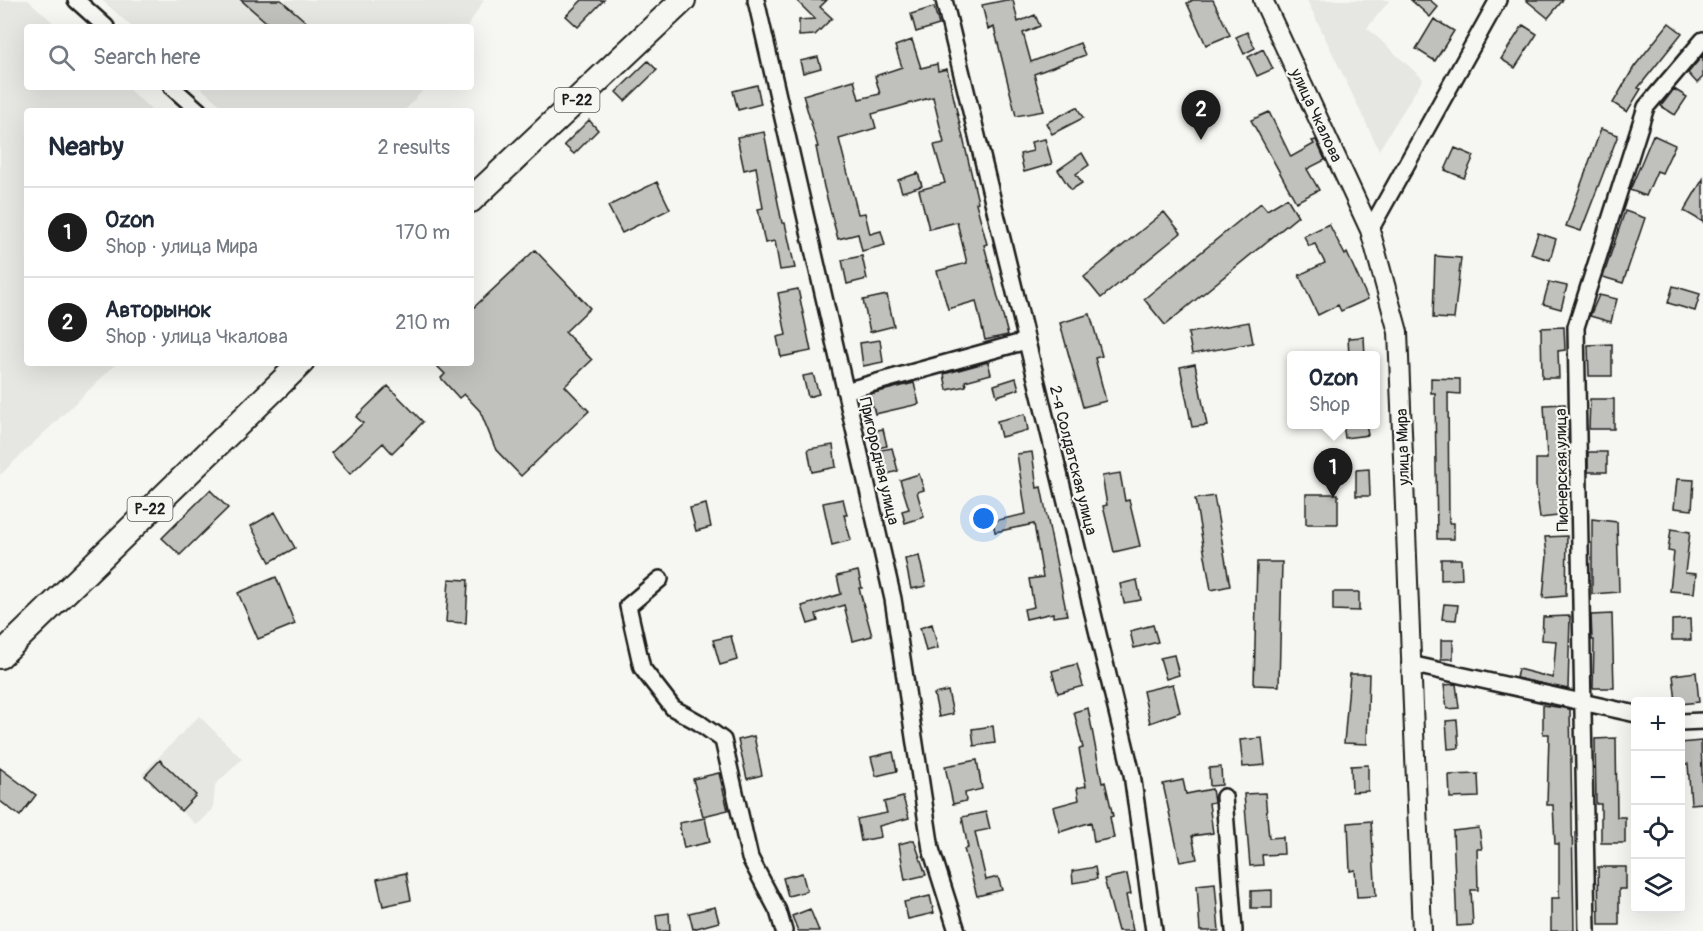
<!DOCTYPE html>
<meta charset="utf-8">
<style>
:root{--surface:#fff;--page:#f6f6f7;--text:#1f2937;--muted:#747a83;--line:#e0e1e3;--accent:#1c1c1c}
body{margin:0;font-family:Pangolin,sans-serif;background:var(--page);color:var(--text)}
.controls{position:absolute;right:18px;bottom:18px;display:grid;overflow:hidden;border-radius:6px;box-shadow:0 6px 24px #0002}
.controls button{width:54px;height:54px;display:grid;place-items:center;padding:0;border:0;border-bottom:2px solid var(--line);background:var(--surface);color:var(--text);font:30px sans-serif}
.you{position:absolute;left:984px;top:519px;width:21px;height:21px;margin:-15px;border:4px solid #fff;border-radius:50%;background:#1a73e8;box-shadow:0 0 0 9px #1a73e833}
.badge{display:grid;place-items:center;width:39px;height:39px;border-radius:50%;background:var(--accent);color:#fff;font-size:20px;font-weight:700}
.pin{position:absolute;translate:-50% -50px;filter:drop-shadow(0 2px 3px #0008)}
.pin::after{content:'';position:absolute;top:32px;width:21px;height:18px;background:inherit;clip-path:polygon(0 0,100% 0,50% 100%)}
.popup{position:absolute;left:1287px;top:351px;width:93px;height:78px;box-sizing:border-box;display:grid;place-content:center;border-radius:6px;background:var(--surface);filter:drop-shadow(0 2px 4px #0005);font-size:20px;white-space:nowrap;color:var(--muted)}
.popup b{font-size:22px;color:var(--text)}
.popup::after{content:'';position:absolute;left:50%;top:100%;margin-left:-12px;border:12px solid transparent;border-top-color:var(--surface)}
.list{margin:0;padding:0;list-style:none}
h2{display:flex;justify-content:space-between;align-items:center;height:78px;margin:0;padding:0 24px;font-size:26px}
h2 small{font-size:20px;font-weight:400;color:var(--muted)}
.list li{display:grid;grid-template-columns:39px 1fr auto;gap:18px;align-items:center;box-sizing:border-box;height:90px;padding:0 24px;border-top:2px solid var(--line)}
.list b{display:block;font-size:22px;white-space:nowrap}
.list p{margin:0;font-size:20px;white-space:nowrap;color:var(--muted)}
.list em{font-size:20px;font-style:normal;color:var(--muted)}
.icon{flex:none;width:33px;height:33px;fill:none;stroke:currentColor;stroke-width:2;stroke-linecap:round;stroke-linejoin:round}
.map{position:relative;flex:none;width:1703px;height:931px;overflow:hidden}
.search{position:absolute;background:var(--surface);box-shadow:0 6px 24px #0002;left:24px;top:24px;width:450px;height:66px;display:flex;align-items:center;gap:15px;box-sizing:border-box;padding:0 21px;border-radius:6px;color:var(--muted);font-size:22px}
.panel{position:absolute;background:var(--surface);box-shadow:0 6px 24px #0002;left:24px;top:108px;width:450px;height:258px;border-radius:6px}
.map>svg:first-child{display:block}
</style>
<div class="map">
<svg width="1703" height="931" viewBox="0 0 1703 931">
<rect width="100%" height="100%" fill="#f6f6f2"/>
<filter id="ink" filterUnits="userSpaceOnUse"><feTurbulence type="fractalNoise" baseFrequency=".0167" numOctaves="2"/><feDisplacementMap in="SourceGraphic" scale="12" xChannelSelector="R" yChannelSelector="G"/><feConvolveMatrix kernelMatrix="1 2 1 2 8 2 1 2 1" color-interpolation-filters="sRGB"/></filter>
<g filter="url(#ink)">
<path fill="#e6e6e2" d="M0 0H28L58 27H27V87H126L153 111H27V363H117L0 475Z
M102 0H484L467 27H132Z
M1307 0H1390L1367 28 1423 79 1379 150Z
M200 87H426L404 111H227Z
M199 716 242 759 215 785 213 809 196 825 142 774Z"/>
<path fill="#c0c0bd" stroke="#1c1c1c" stroke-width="1.5" d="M241 0H281L312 27H272Z
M582 0H604L578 27 566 16Z
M796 0H827L820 7 832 18 815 35 799 36V20L815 19Z
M1006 0H1013L1018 22 1035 15 1040 26 1023 33 1031 62 1080 43 1085 55 1034 74 1044 111 1016 116 994 27 988 29 982 5Z
M1193 0H1213L1230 35 1206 45 1187 3Z
M1411 0H1430L1438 7 1430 17Z
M1526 0H1563L1548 18Z
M934 7 939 25 916 32 911 14Z
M1434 19 1454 31 1435 61 1416 49Z
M1669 23 1682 33 1638 88 1641 89 1627 112 1613 103 1634 67Z
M1523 25 1537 34 1515 68 1501 59Z
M1247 32 1255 48 1244 54 1236 37Z
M912 40 921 68 937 64 938 71 947 69 978 202 976 203 987 244 984 245 1008 335 985 340 976 301 948 309 942 288 937 271 967 263 957 222 929 229 919 190 945 183 934 145 944 143 933 97 872 114 876 128 839 139 858 214 865 213 870 234 881 231 885 245 862 251 858 234 838 239 824 187 816 147H818L803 95 854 80 859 99 880 94 875 76 902 67 895 46Z
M1263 49 1273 69 1257 76 1248 57Z
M1703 55V77L1697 83 1688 73Z
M818 57 821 68 803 73 800 61Z
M648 61 657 70 625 101 616 92Z
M757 85 761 104 738 110 733 91Z
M1674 89 1687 97 1675 115 1661 106Z
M1077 107 1083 118 1052 134 1046 123Z
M1269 112 1291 157 1314 144 1312 141 1316 140 1325 160 1307 169 1319 190 1296 202 1251 120Z
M589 120 598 130 574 154 564 145Z
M1601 129 1618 135 1581 231 1566 226Z
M764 132 782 223H785L795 268 780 270 775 241 765 243 758 209 763 208 756 167 744 170 737 137Z
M1653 135 1675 145 1662 173 1657 171 1646 196 1630 190Z
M1045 139 1052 164 1024 172 1020 154 1033 151 1031 142Z
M1455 148 1474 156 1464 178 1445 170Z
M1082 153 1089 165 1076 174 1082 183 1071 190 1058 170Z
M918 173 922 186 902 192 898 180Z
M1703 179V222L1684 211Z
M657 182 670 209 622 233 608 206Z
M1287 198 1298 216 1165 325 1144 299 1261 203 1267 210Z
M1625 211 1645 218 1623 283 1603 277Z
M1164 212 1181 233 1101 298 1084 277Z
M1329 224 1345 255 1347 253 1368 299 1341 311 1338 305 1318 315 1299 275 1325 263 1315 244 1309 246 1304 236Z
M1538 233 1556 239 1550 260 1531 254Z
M535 250 590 308 565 332 592 360 565 386 589 411 521 476 496 450 480 411 464 394 459 398 441 378 445 374 434 363H471V310Z
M862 256 867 279 847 284 842 260Z
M1435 256 1461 258 1454 319 1433 318Z
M1549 282 1567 286 1561 309 1543 304Z
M1673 286 1700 294 1695 311 1668 303Z
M798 289 811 351 781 357 777 337 786 335 778 293Z
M887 295 894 326 870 332 863 300Z
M1599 295 1617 299 1611 322 1590 316Z
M1090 314 1102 356 1095 358 1106 401 1083 407 1060 323Z
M1249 322 1253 343 1192 354 1188 333Z
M1564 327 1565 350 1558 351 1559 378H1542L1541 328Z
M1364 337 1365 356H1349L1348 338Z
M880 340 883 362 863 366 860 343Z
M1612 344V376H1589L1588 345Z
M988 362 991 374 965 381 966 386 947 390 944 374Z
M1195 364 1207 425 1192 427 1180 367Z
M813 374 819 394 808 397 803 376Z
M1016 378 1019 389 997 396 994 385Z
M1431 378 1460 379V394L1448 393 1449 523H1454V539H1437L1435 393H1431Z
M914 383 919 404 875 414 870 394Z
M388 386 423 422 392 453 383 443 350 474 331 453 363 423 356 417Z
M1590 399H1614V429H1589Z
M1565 404 1567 441H1565L1564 487 1567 515 1540 518 1536 486V459H1547L1544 405Z
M1025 414 1028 430 1001 437 997 421Z
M1343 424H1366L1368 435 1345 438Z
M883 429 887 446 877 448 873 431Z
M833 445 836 467 812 472 808 449Z
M892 448 898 471 887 474 881 450Z
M1032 452 1037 488 1041 487 1067 615 1053 617V613L1026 619 1024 609 1034 607 1029 579 1043 577 1034 524 995 532 993 521 1026 514 1017 454Z
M1588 452H1607V472H1588Z
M1369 469 1370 496H1356V470Z
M1120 473 1125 501 1129 500 1140 546 1114 552 1103 506 1107 505 1102 476Z
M919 474 924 490 917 492 924 517 905 523 902 511 909 509 900 480Z
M1677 479 1694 480 1692 510 1674 508Z
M210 490 228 508 180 555 162 538Z
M1306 494H1338V524H1306Z
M1214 496 1230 586 1211 590 1195 499Z
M843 499 847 515H844L851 540 832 545 823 503Z
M706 504 711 527 696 531 690 508Z
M275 512 295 548 270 562 251 526Z
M1592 519 1617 522 1619 592 1592 594Z
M1671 529 1690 532 1685 573 1696 574 1694 593 1670 591 1674 552 1668 551Z
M1567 536 1566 596 1543 598 1547 556 1545 537Z
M919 556 926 586 911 589 905 559Z
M1441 559H1461L1462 579 1441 580Z
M1257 562H1282L1279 686 1254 685Z
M858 571 862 588H859L872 636 853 641 844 605 816 614 818 621 808 624 802 606 841 594 837 576Z
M276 577 295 624 258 639 238 593Z
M449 579 468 580 466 623 446 622Z
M1137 580 1141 600 1124 603 1120 584Z
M1333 592H1359V611L1333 610Z
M1444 604 1458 605 1456 620 1442 619Z
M1612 614 1614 688H1593L1594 640H1592L1591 615Z
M1570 616 1568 689 1516 678 1518 669 1553 678 1556 641 1542 640 1543 617Z
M1690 619 1691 640H1672V620Z
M932 624 938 648 926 651 920 628Z
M1153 625 1158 642 1134 648 1130 631Z
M731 636 737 660 720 665 713 640Z
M1441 640H1453V659H1441Z
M1174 655 1179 675 1166 679 1160 658Z
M1077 664 1083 686 1058 693 1052 671Z
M1696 672 1699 702 1680 704 1676 702 1673 675Z
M1350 674H1369L1367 744 1344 743Z
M1173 684 1180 712 1150 723 1143 691Z
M1456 684 1459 708 1447 709 1444 685Z
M948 691 953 714 939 717 934 694Z
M1543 705 1570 709 1574 931H1551V898H1559V844H1555L1553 805H1547L1549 734H1543Z
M1088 708 1102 783 1105 782 1113 816 1110 817 1114 838 1094 842 1091 822 1060 832 1053 807 1079 800 1077 788 1086 786 1079 749 1083 748 1074 712Z
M1457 720 1459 748 1448 749 1446 721Z
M993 726 995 743 974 746 972 729Z
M754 736 762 775 747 779 738 740Z
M1262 738 1265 765 1243 767 1240 740Z
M1616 738 1617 817H1625V843H1601V804H1596L1595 739Z
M1701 741 1703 803 1691 804 1688 764H1680V743Z
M893 752 897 771 876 776 871 757Z
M160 760 196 795 181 811 145 776Z
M977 760 982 789 965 793 966 801 953 804 945 766Z
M1368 765V791L1352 792 1351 766Z
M1221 767 1222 785 1210 786 1209 768Z
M0 768 36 795 20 816 0 801Z
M719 773 728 810 703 816 693 779Z
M1478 774 1479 797 1450 798 1449 775Z
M1183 780 1186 794 1212 789 1214 802 1209 803 1213 833 1192 836 1197 859 1180 862 1163 784Z
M1265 793 1269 838 1283 837 1284 854 1262 855 1263 865 1250 866 1244 794Z
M903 797 909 818 879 826 881 837 861 841 857 819 887 813 884 802Z
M986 812 990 829 975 832 986 880 998 877 1002 890 977 896 964 849 968 848 962 817Z
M705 818 710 842 684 848 679 823Z
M1371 821 1376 896 1357 897 1355 870 1350 871 1348 823Z
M1479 828 1482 849H1477L1478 890H1471L1473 925 1457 926 1453 831Z
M914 840 926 875 905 880 899 844Z
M1095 867 1097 879 1073 883 1072 871Z
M1598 867H1626V889H1619V925H1599Z
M406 873 411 900 383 906 377 879Z
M802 873 807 891 788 896 783 878Z
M1127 874 1131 894 1126 895 1133 931H1118L1104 879Z
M1215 883 1219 931H1200L1197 885Z
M1272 890V908H1251V891Z
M930 896 934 913 908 919 904 902Z
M715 907 719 922 693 929 689 913Z
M810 909 819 931H798L792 916Z
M669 913 670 931H658L656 915Z"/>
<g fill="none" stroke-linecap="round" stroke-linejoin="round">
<g stroke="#1c1c1c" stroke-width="20">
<path id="minor" d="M76 0 106 27
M756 0 893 599 931 849 957 931
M944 0 1132 774 1154 931
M172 87 199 111
M1370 230 1498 0
M845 391 1026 341
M660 579 628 606 642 668 673 708 698 722 723 740 750 858 778 911 784 931
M1410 664 1636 714
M1680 722 1703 721
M1224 797 1234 931
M1587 931 1576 327 1646 107 1703 40"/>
</g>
<g stroke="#1c1c1c" stroke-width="22">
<path id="tertiary" d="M1263 0 1370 230 1398 332 1422 931"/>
</g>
<g stroke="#1c1c1c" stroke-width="28">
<path id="trunk" d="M471 200 683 0
M0 656 301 363"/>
</g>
<use href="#minor" stroke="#f6f6f2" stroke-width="15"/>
<use href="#tertiary" stroke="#f6f6f2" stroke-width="18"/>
<use href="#trunk" stroke="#f6f6f2" stroke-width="24"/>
</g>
</g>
<g text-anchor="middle" stroke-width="4.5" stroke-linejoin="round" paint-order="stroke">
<g fill="#f6f6f2" stroke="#5d5d5c" stroke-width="1.5">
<rect x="554.5" y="88" width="45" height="24" rx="4.5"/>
<rect x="127.5" y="497" width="45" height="24" rx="4.5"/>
</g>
<g font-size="15" font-weight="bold" fill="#1c1c1c">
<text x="577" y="105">Р-22</text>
<text x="150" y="514">Р-22</text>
</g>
<g font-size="16" fill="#1c1c1c" stroke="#f6f6f2">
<text transform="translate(1317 115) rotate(65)" y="6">улица Чкалова</text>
<text transform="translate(1402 447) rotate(-92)" y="6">улица Мира</text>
<text transform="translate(1074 460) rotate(76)" y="6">2-я Солдатская улица</text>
<text transform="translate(880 461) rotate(77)" y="6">Пригородная улица</text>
<text transform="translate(1561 470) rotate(-91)" y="6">Пионерская улица</text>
</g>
</g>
</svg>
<div class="controls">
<button>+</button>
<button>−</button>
<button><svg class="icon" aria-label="locate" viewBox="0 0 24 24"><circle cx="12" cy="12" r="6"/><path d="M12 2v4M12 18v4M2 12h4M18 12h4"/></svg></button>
<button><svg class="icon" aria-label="layers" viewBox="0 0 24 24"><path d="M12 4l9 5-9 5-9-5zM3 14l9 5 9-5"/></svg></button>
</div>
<div class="you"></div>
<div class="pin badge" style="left:1333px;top:498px">1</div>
<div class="popup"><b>Ozon</b>Shop</div>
<div class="pin badge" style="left:1201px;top:140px">2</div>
<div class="search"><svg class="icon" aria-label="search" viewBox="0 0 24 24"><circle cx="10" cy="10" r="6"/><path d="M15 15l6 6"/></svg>Search here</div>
<section class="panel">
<h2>Nearby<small>2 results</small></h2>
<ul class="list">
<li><span class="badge">1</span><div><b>Ozon</b><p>Shop · улица Мира</p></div><em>170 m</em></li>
<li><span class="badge">2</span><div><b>Авторынок</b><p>Shop · улица Чкалова</p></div><em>210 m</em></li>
</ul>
</section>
</div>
